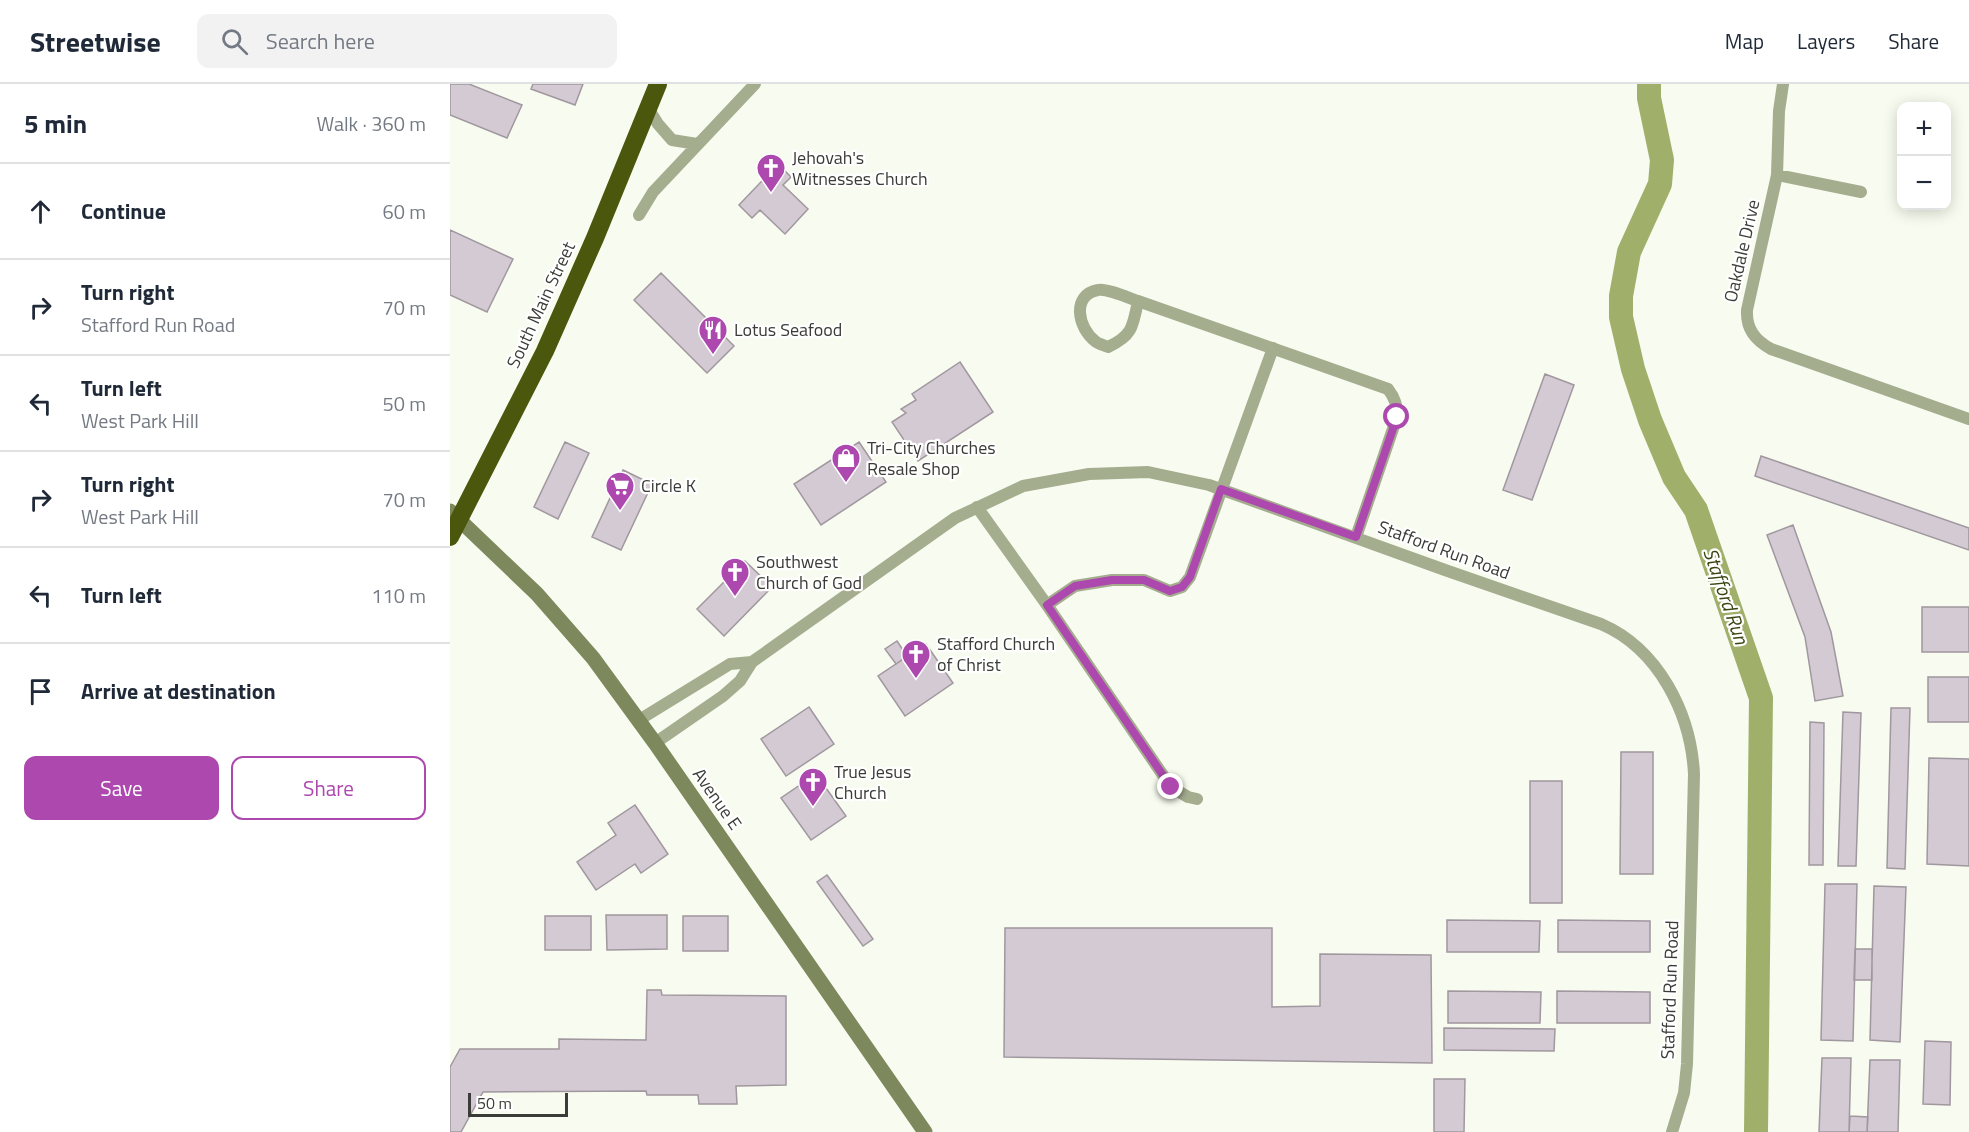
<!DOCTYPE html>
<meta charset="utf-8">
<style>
:root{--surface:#fff;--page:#f2f2f3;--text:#1f2937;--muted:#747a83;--line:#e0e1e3;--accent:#ac48ae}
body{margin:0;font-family:"Titillium Web",sans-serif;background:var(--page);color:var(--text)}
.controls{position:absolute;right:18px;top:18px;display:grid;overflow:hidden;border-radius:12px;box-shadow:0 3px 15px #0003}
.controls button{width:54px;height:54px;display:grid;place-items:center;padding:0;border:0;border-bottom:2px solid var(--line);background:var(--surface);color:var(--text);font:30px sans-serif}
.scale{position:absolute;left:18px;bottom:15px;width:100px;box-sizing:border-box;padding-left:6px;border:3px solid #3b3c37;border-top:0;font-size:16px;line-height:21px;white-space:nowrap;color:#3b3c37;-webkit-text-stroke:4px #fff;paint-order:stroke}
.stop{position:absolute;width:18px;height:18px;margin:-14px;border:4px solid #ac48ae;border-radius:50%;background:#fff}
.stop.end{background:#ac48ae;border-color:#fff;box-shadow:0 2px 6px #0008}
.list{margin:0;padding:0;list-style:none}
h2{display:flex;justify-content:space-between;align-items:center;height:78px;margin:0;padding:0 24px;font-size:26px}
h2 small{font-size:20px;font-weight:400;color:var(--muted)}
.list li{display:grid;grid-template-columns:39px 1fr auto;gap:18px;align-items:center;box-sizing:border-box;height:96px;padding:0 24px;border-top:2px solid var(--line)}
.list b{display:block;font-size:22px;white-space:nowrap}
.list p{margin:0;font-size:20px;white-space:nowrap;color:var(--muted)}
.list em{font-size:20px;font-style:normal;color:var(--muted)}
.actions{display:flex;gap:12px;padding:18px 24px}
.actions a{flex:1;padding:14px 0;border:2px solid var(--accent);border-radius:12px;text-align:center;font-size:21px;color:var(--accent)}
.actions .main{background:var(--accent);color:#fff}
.icon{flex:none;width:33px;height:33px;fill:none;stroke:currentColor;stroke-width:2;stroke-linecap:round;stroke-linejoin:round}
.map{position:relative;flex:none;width:1519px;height:1048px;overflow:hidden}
header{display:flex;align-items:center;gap:36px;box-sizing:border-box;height:84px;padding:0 30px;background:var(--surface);border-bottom:2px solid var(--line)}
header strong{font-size:28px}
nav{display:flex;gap:33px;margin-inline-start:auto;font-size:21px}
.search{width:420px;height:54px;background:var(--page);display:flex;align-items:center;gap:15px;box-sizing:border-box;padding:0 21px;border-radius:12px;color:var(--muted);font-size:22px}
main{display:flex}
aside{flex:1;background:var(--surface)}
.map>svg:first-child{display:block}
</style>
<header>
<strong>Streetwise</strong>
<div class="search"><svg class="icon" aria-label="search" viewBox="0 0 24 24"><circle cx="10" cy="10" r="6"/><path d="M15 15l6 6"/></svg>Search here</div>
<nav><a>Map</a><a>Layers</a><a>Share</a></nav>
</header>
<main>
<aside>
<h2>5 min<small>Walk · 360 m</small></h2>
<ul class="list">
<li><svg class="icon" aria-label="ahead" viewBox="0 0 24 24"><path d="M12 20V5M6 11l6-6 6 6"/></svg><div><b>Continue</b></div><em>60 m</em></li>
<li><svg class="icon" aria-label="right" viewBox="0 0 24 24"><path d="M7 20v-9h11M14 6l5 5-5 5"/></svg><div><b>Turn right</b><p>Stafford Run Road</p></div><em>70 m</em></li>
<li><svg class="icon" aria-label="left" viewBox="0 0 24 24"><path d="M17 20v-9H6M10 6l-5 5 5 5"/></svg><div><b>Turn left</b><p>West Park Hill</p></div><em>50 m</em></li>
<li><svg class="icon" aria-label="right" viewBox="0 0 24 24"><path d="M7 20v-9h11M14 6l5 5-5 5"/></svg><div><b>Turn right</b><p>West Park Hill</p></div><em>70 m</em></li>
<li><svg class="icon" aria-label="left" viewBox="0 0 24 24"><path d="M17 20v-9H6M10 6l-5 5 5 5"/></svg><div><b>Turn left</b></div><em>110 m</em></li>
<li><svg class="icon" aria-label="arrive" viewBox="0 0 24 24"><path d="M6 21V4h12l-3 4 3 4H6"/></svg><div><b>Arrive at destination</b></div></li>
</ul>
<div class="actions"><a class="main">Save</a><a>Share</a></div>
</aside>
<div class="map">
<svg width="1519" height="1048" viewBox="0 0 1519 1048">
<rect width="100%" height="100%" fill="#f8fbef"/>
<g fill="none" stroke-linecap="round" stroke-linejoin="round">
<path stroke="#a0b06b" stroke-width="24" d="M1199 0V14L1212 76 1210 100 1179 168 1171 212V233L1183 285 1200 336 1224 393 1246 426 1311 614 1306 1048"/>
</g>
<path fill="#d3cad3" stroke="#a0979f" stroke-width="1.5" d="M0 0H19L72 21 57 54 0 31Z
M83 0H133L125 21 81 5Z
M328 80 341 93 333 101 358 125 335 150 310 126 302 134 289 121Z
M0 146 63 175 37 228 0 211Z
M211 189 284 262 257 289 184 216Z
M510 278 543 328 468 377 442 338 456 329 451 325 466 316 462 310Z
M1095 290 1124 301 1082 416 1053 406Z
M115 358 139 369 108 435 84 423Z
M409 358 436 398 371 441 344 400Z
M1311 372 1519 444V466L1305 392Z
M173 386 202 400 171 466 142 453Z
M1343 441 1381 548 1393 612 1365 617 1355 553 1317 451Z
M295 477 322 503 274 552 247 525Z
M1472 523H1519V568H1472Z
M447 557 457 572 446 580 435 565Z
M476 560 503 599 455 632 428 592Z
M1478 593H1519V638H1478Z
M359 623 384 660 336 692 311 655Z
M1441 624H1460L1455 785 1437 784Z
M1393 628 1411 629 1406 782H1388Z
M1360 638 1374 639 1373 781H1359Z
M1171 668H1203V790H1170Z
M1479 674 1519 675V782L1477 780Z
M366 690 396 732 361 756 331 714Z
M1080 697H1112V819H1080Z
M185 721 218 770 191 789 185 780 146 806 127 778 166 751 158 739Z
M377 791 423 855 413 862 367 798Z
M1375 800H1407L1403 957 1371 956Z
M1424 802 1456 803 1450 958 1420 956Z
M156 831H217V865L157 866Z
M95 832H141V866H95Z
M233 832H278V867H233Z
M997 836 1090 837 1089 868H997Z
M1108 836 1200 837V868H1108Z
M555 844H822V923L870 922V870L981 871 982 979 554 973Z
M1405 865H1422V896H1404Z
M197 906H211L212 911 336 912V1001L286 1002 287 1020H249L248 1011H197L196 1007 33 1008 11 1048H0V983L10 965H109V955L196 956Z
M998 907 1091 908 1090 939H998Z
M1107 907 1200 908V939H1107Z
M994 944 1105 945 1104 967 994 966Z
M1475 957 1501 958 1500 1021 1473 1020Z
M1372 974H1401L1399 1048H1369Z
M1420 976H1450L1448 1048H1417Z
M984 995H1015L1014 1048H984Z
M1400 1032 1418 1033 1417 1048H1399Z"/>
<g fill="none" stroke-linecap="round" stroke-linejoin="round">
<path stroke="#a5ad8f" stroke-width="12" d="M1333 0 1329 27 1327 91 1297 226C1296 245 1305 256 1321 265L1519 335
M198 24 208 40 222 56 247 60
M1327 91 1411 108
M189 131 203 108 305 0
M688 217C683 243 682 252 658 263 654 261 648 260 645 257 628 244 621 211 648 206 656 204 679 214 688 217L938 305C945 314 947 321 947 333L906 453
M527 423 597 521 721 703 738 713 747 715
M597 521 625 502 662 496H694L720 507 732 503 740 493 823 264
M189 636 280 580 302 578
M205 659 273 612 290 597 302 578 505 434 573 402 639 390 698 388 759 401 995 486 1151 540C1209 565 1241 630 1244 690L1237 980 1234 1009 1222 1048"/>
<path stroke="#7d885c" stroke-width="15" d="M0 427 87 510 143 574 205 659 475 1048"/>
<path stroke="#4a570c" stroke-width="18" d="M0 453 95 267 145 154 208 0"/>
</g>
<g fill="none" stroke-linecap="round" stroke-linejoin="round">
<path stroke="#ac48ae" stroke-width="8" d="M721 703 597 521 625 502 662 496H694L720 507 732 503 740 493 771 405 906 453 947 333"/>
</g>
<defs>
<g id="church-pin" transform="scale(1.5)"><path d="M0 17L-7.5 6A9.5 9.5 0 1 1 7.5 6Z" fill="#ac48ae" stroke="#fff"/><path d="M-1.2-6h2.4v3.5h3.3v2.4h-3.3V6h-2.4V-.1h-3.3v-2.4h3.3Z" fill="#fff"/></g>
<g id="restaurant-pin" transform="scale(1.5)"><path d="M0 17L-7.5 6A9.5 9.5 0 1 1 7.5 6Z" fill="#ac48ae" stroke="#fff"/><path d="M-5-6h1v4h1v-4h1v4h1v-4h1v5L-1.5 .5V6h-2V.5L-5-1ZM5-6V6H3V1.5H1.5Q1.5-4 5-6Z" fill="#fff"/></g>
<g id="shop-pin" transform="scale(1.5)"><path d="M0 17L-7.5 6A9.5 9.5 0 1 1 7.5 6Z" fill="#ac48ae" stroke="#fff"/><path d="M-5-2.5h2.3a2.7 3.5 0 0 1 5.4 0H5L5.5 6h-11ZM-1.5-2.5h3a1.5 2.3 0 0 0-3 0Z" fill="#fff"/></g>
<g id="supermarket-pin" transform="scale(1.5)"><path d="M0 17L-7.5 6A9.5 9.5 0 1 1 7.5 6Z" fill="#ac48ae" stroke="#fff"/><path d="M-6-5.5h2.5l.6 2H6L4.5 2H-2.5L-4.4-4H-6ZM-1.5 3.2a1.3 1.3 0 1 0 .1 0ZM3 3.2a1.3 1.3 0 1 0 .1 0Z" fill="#fff"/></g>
</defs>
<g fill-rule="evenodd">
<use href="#church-pin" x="321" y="84"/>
<use href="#restaurant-pin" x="263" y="246"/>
<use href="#shop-pin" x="396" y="374"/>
<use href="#supermarket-pin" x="170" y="402"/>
<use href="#church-pin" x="285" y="488"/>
<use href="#church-pin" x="466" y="570"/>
<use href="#church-pin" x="363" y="698"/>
</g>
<g text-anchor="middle" stroke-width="4.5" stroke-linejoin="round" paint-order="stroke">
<g font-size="18" fill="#3b3c37" stroke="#fff" text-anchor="start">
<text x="342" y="80">Jehovah's<tspan x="342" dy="21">Witnesses Church</tspan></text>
<text x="284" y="252">Lotus Seafood</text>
<text x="417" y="370">Tri-City Churches<tspan x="417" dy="21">Resale Shop</tspan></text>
<text x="191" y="408">Circle K</text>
<text x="306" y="484">Southwest<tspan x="306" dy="21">Church of God</tspan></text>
<text x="487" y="566">Stafford Church<tspan x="487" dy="21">of Christ</tspan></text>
<text x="384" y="694">True Jesus<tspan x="384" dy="21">Church</tspan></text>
</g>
<g font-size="18" fill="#3b3c37" stroke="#fff">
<text transform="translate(1292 167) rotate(-77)" y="6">Oakdale Drive</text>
<text transform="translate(91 221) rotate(-65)" y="6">South Main Street</text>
<text transform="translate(994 466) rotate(20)" y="6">Stafford Run Road</text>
<text transform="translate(267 715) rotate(55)" y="6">Avenue E</text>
<text transform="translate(1220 906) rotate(-88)" y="6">Stafford Run Road</text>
</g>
<g font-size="20" font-style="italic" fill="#3c4612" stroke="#fff">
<text transform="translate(1276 512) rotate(71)" y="7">Stafford Run</text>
</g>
</g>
</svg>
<div class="controls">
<button>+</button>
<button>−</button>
</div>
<div class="scale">50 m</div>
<div class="stop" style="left:947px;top:333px"></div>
<div class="stop end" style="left:721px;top:703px"></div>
</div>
</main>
